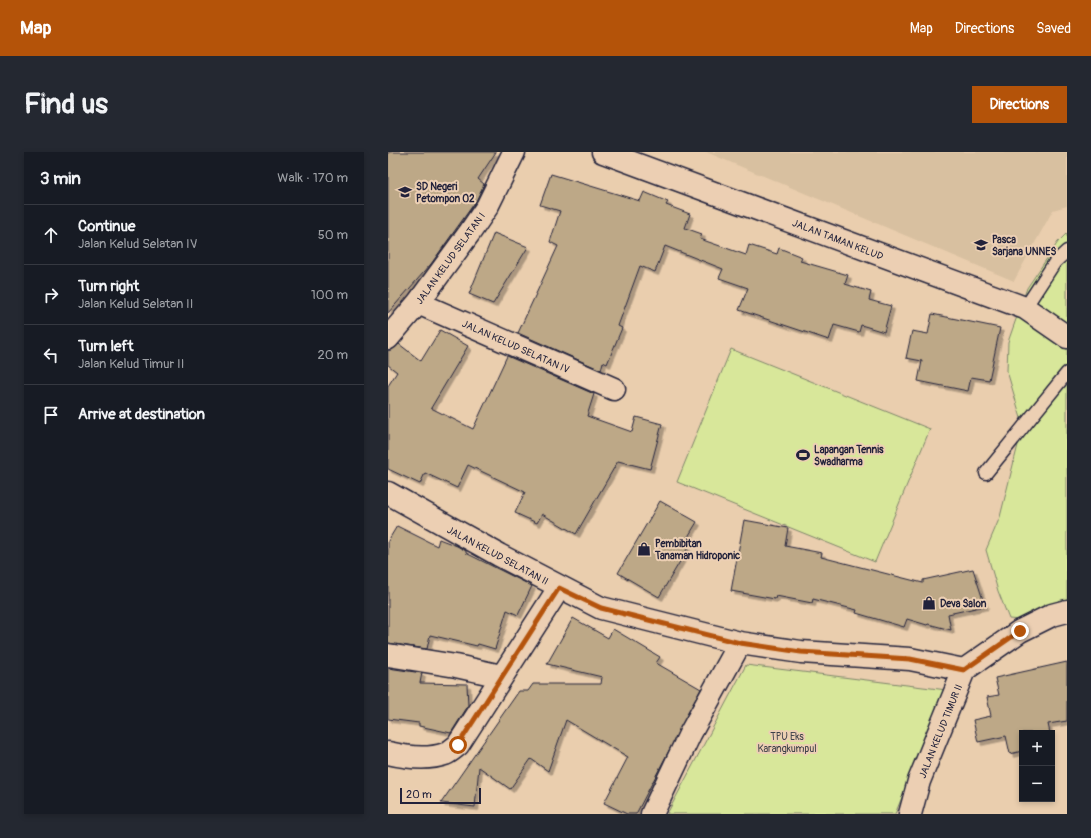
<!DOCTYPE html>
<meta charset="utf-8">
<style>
:root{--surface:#171b24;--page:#242831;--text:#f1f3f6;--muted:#9ea1a6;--line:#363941;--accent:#b45309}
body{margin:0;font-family:Pangolin,sans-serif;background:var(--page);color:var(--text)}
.controls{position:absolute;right:12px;bottom:12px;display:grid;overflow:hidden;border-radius:0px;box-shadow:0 2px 6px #0003}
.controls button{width:36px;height:36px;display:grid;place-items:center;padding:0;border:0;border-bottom:1px solid var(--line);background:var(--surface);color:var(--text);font:20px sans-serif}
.scale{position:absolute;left:12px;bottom:10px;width:81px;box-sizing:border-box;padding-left:4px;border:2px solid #22223b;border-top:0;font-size:11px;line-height:14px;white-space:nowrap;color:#22223b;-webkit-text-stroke:3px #eccfb3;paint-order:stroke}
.stop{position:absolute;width:12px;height:12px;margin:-9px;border:3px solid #b45309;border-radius:50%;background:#fff}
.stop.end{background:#b45309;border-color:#fff;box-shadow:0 1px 4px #0008}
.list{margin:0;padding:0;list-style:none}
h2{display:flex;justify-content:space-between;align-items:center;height:52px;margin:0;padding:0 16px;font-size:17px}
h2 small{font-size:13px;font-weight:400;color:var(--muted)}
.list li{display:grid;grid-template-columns:26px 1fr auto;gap:12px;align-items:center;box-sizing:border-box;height:60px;padding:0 16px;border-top:1px solid var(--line)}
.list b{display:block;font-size:15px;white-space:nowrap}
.list p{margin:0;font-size:13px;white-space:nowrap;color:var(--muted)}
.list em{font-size:13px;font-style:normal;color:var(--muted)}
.icon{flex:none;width:22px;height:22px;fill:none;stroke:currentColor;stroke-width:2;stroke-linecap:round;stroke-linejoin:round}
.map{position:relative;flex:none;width:679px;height:662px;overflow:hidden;border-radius:0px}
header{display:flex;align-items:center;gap:24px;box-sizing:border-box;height:56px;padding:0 20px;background:var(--accent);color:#fff}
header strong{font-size:19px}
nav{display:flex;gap:22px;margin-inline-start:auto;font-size:14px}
.intro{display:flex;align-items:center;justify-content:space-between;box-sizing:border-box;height:96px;padding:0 24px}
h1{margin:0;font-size:28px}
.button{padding:10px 18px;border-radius:0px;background:var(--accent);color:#fff;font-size:14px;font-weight:700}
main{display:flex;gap:24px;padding:0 24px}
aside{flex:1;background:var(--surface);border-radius:0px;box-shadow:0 2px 6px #0003}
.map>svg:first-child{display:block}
</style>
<header>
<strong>Map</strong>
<nav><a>Map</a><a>Directions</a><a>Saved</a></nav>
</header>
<div class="intro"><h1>Find us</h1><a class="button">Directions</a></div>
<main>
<aside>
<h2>3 min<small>Walk · 170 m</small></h2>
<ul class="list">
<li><svg class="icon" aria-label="ahead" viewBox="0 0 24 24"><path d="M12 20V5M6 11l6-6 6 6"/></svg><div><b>Continue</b><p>Jalan Kelud Selatan IV</p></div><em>50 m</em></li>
<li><svg class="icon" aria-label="right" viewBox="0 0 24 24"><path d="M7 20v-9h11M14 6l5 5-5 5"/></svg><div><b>Turn right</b><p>Jalan Kelud Selatan II</p></div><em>100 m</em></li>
<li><svg class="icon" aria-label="left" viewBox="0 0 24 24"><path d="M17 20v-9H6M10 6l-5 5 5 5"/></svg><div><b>Turn left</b><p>Jalan Kelud Timur II</p></div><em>20 m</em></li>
<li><svg class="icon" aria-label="arrive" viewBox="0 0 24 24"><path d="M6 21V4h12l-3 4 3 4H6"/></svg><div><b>Arrive at destination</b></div></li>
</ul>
</aside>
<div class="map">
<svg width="679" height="662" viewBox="0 0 679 662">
<defs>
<filter id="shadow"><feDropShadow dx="3.5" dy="3.5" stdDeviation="0" flood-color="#0004"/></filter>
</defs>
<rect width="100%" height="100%" fill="#eaceae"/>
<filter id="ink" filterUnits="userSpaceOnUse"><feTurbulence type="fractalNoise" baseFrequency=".025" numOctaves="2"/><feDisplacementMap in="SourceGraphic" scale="8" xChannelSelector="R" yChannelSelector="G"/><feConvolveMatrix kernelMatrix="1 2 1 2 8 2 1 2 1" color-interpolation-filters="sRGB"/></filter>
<g filter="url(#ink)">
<path fill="#d8c0a0" d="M318 0H679V54L665 58 626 129Z"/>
<path fill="#d8e79a" stroke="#7d846a" d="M679 81V467L665 471 621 467 610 439 598 398 612 365 635 273 619 219 620 190 639 136 670 90Z
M343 197 542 277 487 410 289 330Z
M358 513 559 538 507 662H279Z"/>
<path fill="#bda887" stroke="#22223b" filter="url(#shadow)" d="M0 0H108L90 27 96 32 88 49 43 112 0 161Z
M163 22 252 49 256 40 280 50 278 53 302 62 297 76 314 82 312 87 358 103 361 93 389 102 391 96 414 105 412 109 460 123 457 132 483 140 481 148 503 154 496 180 473 173 471 180 446 173 441 188 351 158 360 136 331 126 335 117 277 94 267 120 252 114 230 174 234 176 219 212 215 210 213 218 130 181 170 94 162 90 172 59 152 53Z
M106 81 140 95 105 152 81 142Z
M544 162 612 176 601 228 583 225 580 239 530 229 534 209 518 206 524 179 540 182Z
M52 178 80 194 43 256 85 277 119 204 206 242 199 264 244 280 248 265 274 272 262 317 230 309 188 382 154 362 149 371 127 361 137 340 80 313 69 336 37 321 32 332 0 317V234L9 220 0 213V198H4L11 192 33 209Z
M272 349 309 370 295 393 300 396 271 445 230 421Z
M356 368 400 376 397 394 434 401 433 405 535 431V428L585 417 597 454 560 462 563 478 540 472 539 473 519 467 516 475 468 461 469 458 425 447 424 451 388 444 387 447 343 439Z
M9 374 49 394 51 387 69 394 78 399V401L144 434 130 463 119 458 107 497 90 492 89 494 42 483 39 497 0 491V389Z
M185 466 220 486 225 477 272 505 268 511 313 537 248 662H239L216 651 240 605 178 568 160 619 143 607 122 637 91 615 87 655 53 651 131 539H140L145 532H213L214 525 159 512Z
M679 510V569L660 572 662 581H634V599L622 602 618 584 590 590 585 568 603 564 599 545 611 543 607 526Z
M0 516 34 521 32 531 79 532 80 554 63 581 31 574V571L0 567Z"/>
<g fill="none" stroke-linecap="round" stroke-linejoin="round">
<g stroke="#22223b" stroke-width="15">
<path id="service" d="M637 156 667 110 679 99
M598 321 679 221"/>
</g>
<g stroke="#22223b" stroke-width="25">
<path id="minor" d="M215 0 637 156 679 185
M30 151 226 237
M0 186 30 151 82 80 99 55 126 0
M0 341 111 403 213 456 352 491 413 500 522 507 576 518
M0 503 68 514 113 524
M0 601C17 605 40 608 57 602 62 600 66 596 70 593L171 436
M264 662 302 582 352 491
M522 662 531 629 576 518 632 479 664 463 679 459"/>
</g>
<use href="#service" stroke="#eccfb3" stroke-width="12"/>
<use href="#minor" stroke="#eccfb3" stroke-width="22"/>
</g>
</g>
<g fill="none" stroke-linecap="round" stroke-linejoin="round" filter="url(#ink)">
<path stroke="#b45309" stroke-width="5" d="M70 593 171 436 213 456 352 491 413 500 522 507 576 518 632 479"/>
</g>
<defs>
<g id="school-bare" transform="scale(1.08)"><path d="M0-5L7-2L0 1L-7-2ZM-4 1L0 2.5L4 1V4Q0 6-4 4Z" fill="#22223b" stroke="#eccfb3" stroke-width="2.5" paint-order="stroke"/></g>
<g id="university-bare" transform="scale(1.08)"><path d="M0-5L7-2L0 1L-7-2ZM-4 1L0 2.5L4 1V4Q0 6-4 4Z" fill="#22223b" stroke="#eccfb3" stroke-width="2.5" paint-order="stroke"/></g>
<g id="stadium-bare" transform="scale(1.08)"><path d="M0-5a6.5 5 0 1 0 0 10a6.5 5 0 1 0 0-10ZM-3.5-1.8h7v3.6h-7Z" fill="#22223b" stroke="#eccfb3" stroke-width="2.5" paint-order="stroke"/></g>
<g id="shop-bare" transform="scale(1.08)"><path d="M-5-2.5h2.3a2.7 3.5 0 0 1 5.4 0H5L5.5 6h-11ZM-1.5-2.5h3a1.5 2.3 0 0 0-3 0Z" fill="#22223b" stroke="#eccfb3" stroke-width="2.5" paint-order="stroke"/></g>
</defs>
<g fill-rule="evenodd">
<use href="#school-bare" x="17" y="40"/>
<use href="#university-bare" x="593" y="93"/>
<use href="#stadium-bare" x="415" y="303"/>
<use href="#shop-bare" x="256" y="397"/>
<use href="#shop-bare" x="541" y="451"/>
</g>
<g text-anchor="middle" stroke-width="4" stroke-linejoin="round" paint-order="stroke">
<g font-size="10" font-weight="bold" fill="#22223b" stroke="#eccfb3" text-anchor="start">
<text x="28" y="38">SD Negeri<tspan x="28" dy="12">Petompon 02</tspan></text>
<text x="604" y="91">Pasca<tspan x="604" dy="12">Sarjana UNNES</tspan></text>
<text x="426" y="301">Lapangan Tennis<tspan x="426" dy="12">Swadharma</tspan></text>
<text x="267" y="395">Pembibitan<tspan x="267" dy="12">Tanaman Hidroponic</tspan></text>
<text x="552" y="455">Deva Salon</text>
</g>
<g font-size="10" fill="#22223b" stroke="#eccfb3">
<text transform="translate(450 87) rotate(21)" y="4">JALAN TAMAN KELUD</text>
<text transform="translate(62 106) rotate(-54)" y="4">JALAN KELUD SELATAN I</text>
<text transform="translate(128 194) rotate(24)" y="4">JALAN KELUD SELATAN IV</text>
<text transform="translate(110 403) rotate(28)" y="4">JALAN KELUD SELATAN II</text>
<text transform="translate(552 579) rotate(-68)" y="4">JALAN KELUD TIMUR II</text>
</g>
<g font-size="10" fill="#3d4049" stroke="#eccfb3">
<text x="399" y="588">TPU Eks<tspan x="399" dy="12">Karangkumpul</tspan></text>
</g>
</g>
</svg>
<div class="controls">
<button>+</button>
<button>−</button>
</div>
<div class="scale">20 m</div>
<div class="stop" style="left:70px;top:593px"></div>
<div class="stop end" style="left:632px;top:479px"></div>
</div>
</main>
